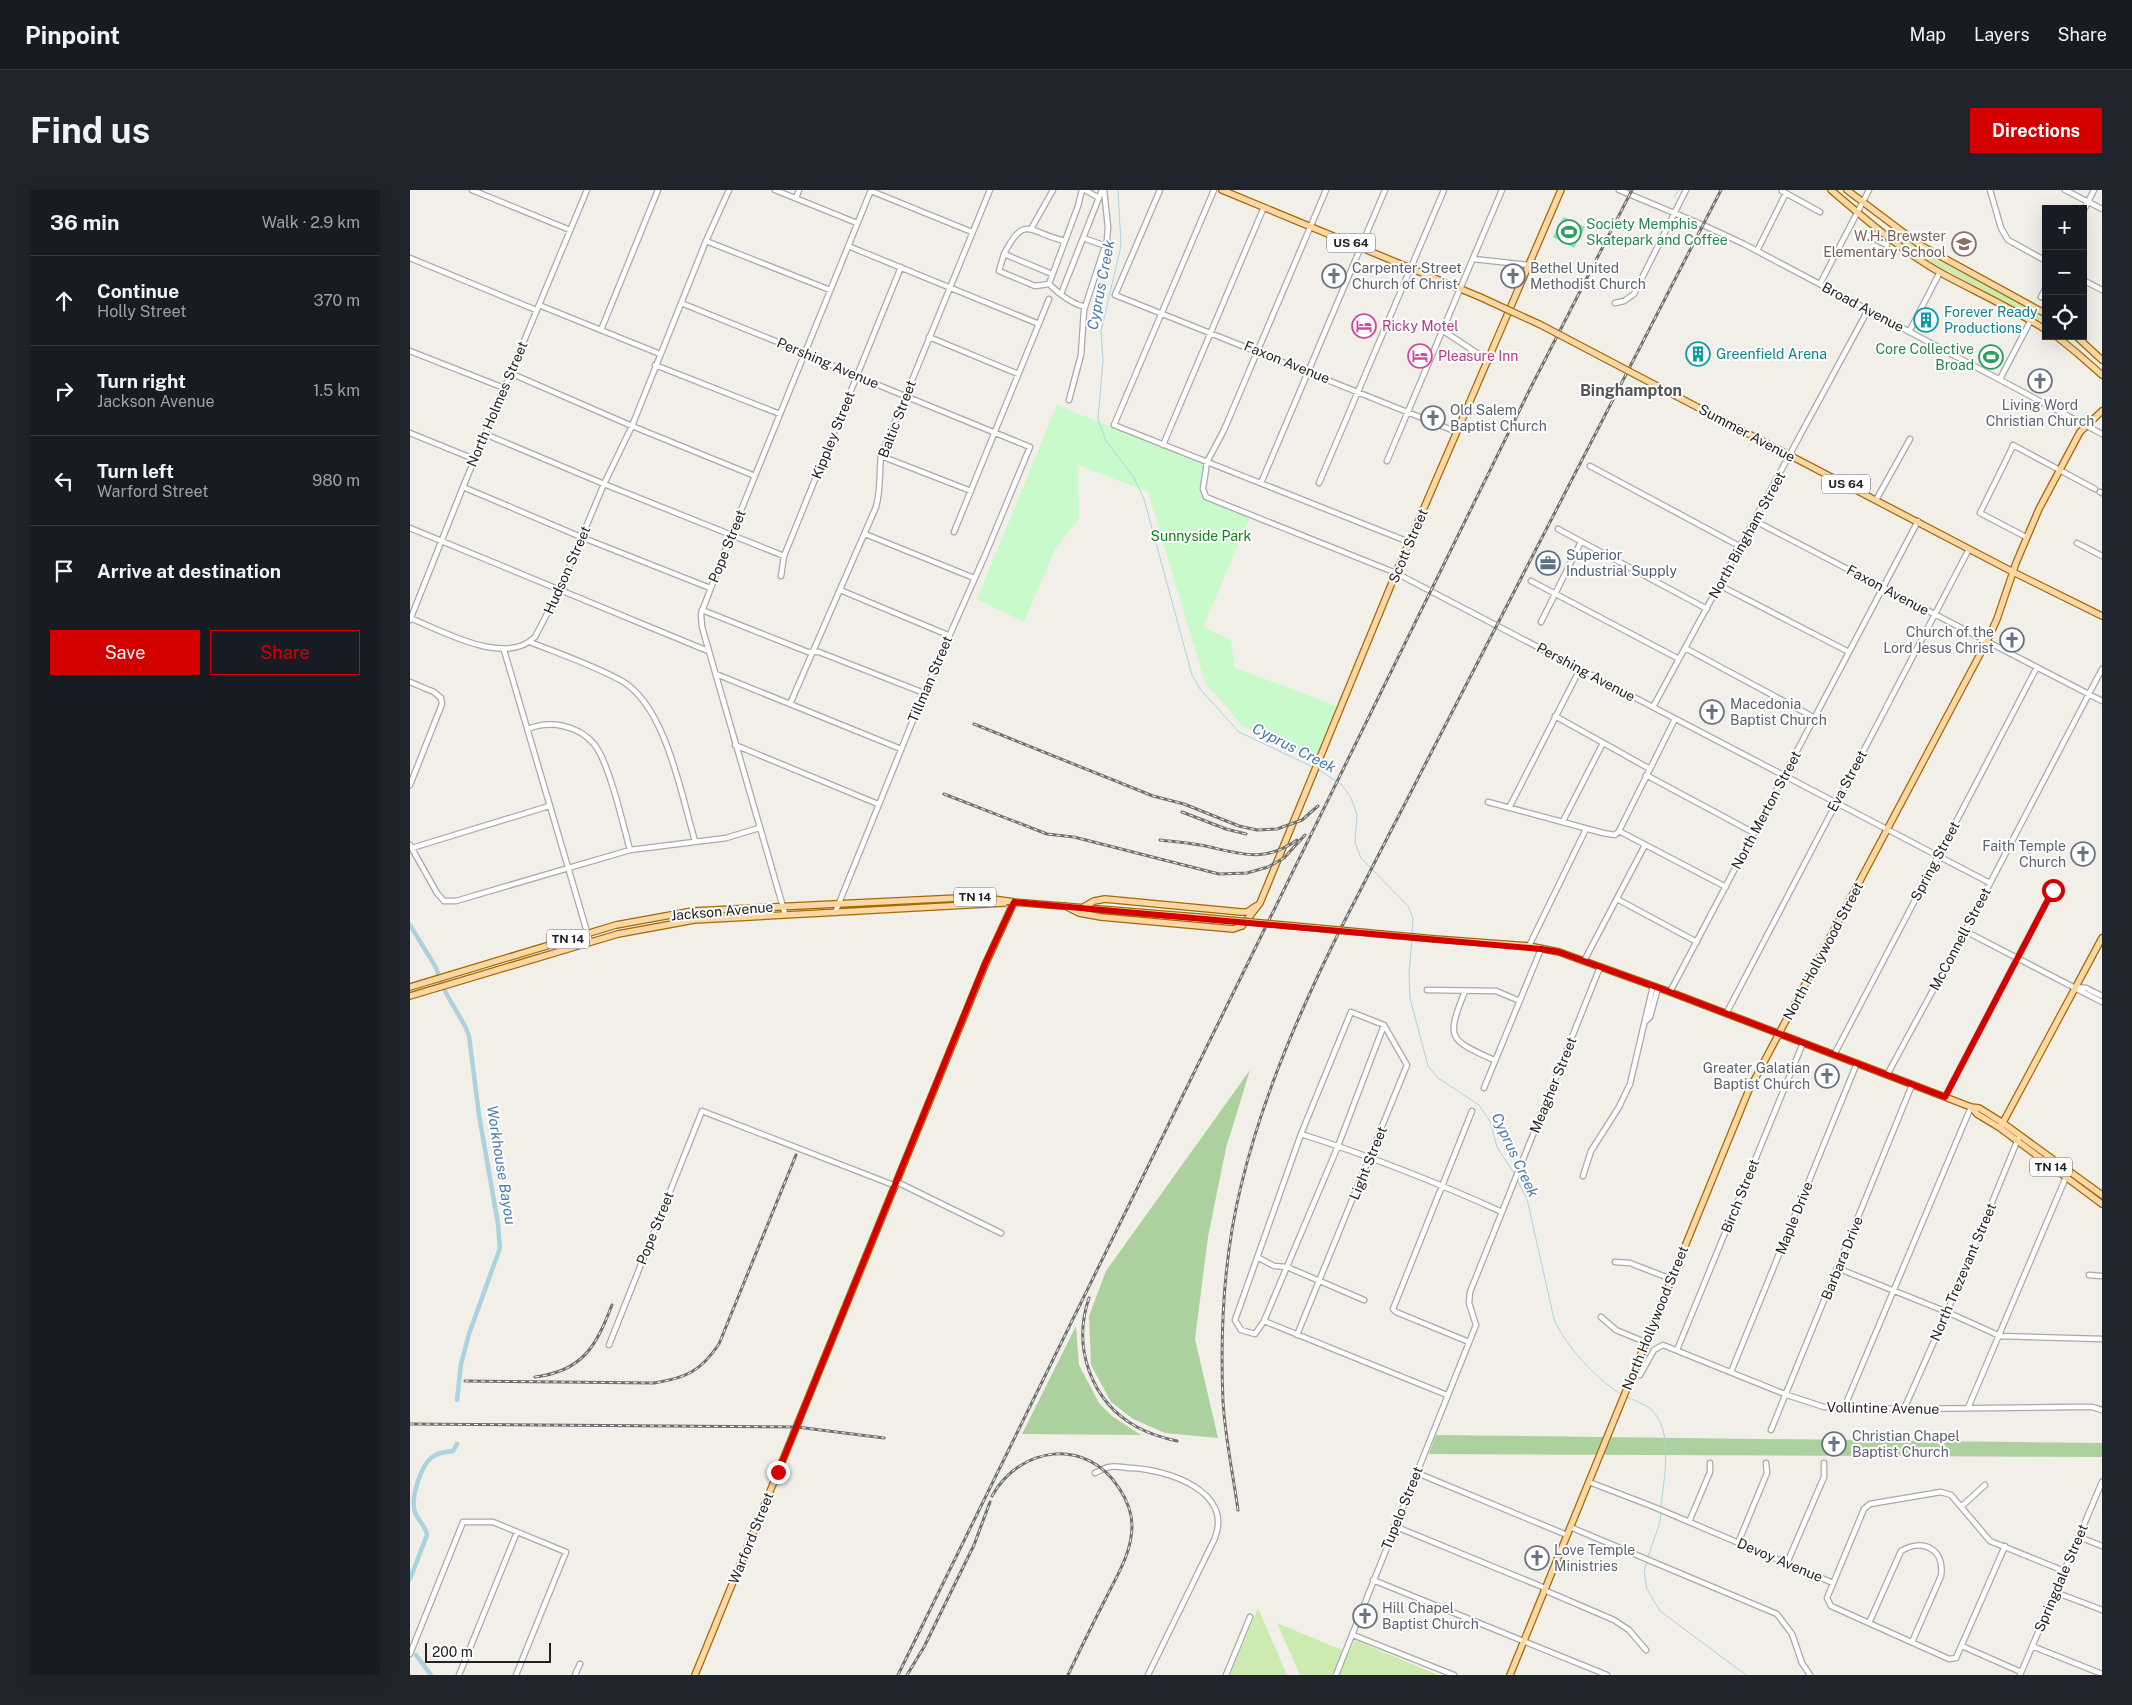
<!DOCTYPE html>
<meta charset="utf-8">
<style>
:root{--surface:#171b24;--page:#20242c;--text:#f1f3f6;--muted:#9ea1a6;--line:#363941;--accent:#d40000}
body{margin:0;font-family:"Public Sans",sans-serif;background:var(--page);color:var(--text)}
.controls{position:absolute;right:15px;top:15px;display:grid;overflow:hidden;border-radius:0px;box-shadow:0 5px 20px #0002}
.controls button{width:45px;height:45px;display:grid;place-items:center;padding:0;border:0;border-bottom:1px solid var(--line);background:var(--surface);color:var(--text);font:25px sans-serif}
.scale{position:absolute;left:15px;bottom:12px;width:126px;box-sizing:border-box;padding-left:5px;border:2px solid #222;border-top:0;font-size:14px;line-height:18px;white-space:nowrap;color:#222;-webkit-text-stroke:4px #fff;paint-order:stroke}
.stop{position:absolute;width:15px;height:15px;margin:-11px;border:4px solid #d40000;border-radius:50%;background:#fff}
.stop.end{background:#d40000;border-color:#fff;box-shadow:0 1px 5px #0008}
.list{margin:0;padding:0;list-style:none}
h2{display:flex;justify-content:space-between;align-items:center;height:65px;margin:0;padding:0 20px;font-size:21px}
h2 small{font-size:16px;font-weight:400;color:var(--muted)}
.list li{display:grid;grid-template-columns:32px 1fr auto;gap:15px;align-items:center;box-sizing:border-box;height:90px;padding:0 20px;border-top:1px solid var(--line)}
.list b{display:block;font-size:19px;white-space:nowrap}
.list p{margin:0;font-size:16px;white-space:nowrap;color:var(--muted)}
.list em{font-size:16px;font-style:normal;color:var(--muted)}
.actions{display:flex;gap:10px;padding:15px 20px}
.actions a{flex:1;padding:11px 0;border:1px solid var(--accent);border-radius:0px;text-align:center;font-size:18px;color:var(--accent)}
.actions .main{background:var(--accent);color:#fff}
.icon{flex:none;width:28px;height:28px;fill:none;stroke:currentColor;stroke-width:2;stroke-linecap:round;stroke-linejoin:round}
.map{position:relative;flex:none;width:1692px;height:1485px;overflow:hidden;border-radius:0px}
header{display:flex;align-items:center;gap:30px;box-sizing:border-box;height:70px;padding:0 25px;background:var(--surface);border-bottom:1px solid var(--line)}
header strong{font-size:24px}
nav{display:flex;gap:28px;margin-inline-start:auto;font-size:18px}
.intro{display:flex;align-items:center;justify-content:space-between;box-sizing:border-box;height:120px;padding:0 30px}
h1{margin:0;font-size:35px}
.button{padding:12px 22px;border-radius:0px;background:var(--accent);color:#fff;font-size:18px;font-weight:700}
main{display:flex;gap:30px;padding:0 30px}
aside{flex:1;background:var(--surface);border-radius:0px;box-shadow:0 5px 20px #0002}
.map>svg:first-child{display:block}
</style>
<header>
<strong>Pinpoint</strong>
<nav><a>Map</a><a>Layers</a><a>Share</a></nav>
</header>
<div class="intro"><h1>Find us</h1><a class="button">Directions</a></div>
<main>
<aside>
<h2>36 min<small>Walk · 2.9 km</small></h2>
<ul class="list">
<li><svg class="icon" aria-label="ahead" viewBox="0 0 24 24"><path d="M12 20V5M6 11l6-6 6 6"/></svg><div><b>Continue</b><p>Holly Street</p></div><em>370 m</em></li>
<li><svg class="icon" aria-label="right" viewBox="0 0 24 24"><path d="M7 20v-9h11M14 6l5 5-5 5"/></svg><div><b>Turn right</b><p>Jackson Avenue</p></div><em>1.5 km</em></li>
<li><svg class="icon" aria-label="left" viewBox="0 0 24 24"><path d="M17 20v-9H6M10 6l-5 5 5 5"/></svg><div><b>Turn left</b><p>Warford Street</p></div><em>980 m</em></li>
<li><svg class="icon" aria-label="arrive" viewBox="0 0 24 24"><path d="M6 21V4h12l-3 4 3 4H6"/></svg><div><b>Arrive at destination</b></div></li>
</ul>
<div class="actions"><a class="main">Save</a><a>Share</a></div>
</aside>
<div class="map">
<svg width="1692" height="1485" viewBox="0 0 1692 1485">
<rect width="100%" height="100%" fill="#f2efe9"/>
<path fill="#cdebb0" d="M1481 41 1518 65 1613 115 1636 130V134L1524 74 1479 43Z
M848 1418 877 1485H820Z
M867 1433 939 1463 945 1450 1028 1485H890Z"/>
<path fill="#add19e" d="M840 880 816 958 798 1047 785 1149 808 1248 755 1243 723 1229 701 1212 681 1175 679 1126 696 1081Z
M666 1136 669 1175 689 1213 702 1226 731 1245 612 1244Z
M1026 1245 1692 1253V1267L1019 1264Z"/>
<path fill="#c8facc" d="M647 215 797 276 793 299 796 307 841 325 793 437 821 450 825 478 927 516 904 571 833 536 795 493 738 302 668 275 669 329 645 359 614 432 567 409Z"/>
<path fill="#88e0be" d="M1154 27 1175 37 1164 58 1143 47Z"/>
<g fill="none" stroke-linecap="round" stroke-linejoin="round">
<path stroke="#aad3df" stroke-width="1" d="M708 0 711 56 691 141 693 170 688 229 696 251 723 286 734 309 782 485 790 499 829 542 903 577
M1264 7 1269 0
M909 580 932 595 941 608 947 625 945 653 951 668 998 716 1003 728 1002 745
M1002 749 999 783 1000 808 1018 876 1028 888 1069 915 1080 931 1087 957 1105 985
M1106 988 1117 1009 1144 1129C1154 1154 1189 1193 1213 1205
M1217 1207C1223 1210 1232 1213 1238 1217 1266 1237 1253 1290 1251 1319
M1238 1367 1250 1332 1251 1323
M1237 1371 1234 1381 1237 1399 1250 1421 1336 1485"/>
<path stroke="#aad3df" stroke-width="4.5" d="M0 735 25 776 36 803 55 836 59 846 69 925 88 1034 90 1058 59 1144 51 1174 47 1210
M0 1389 17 1345C16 1336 8 1331 5 1322 0 1309 11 1276 21 1268 27 1262 36 1262 43 1261L47 1254
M6 1465 21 1485"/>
<g stroke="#a9a9a9" stroke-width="7">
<path id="minor" d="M62 0 160 40
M365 0 447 33
M675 0 689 8
M750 0 705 105 1047 242
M804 0 704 235 999 352
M916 0 814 240 797 272 793 299 796 307 986 383 1580 693
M1209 0 1293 35 1334 54 1692 244
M1580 0 1591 38 1598 50 1636 71
M1655 0 1692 19
M461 1 562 42
M1372 1 1410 22
M386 8 389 0
M1673 22 1684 0
M621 39 643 0
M1451 42 1477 55
M673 48 696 56
M296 51 420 100
M438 56 629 134
M1347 61 1376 3
M594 64 589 81 625 96 639 94
M0 68 126 120
M1063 69 1119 75
M642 84 594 64C615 23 619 43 655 51
M1673 90 1692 100
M639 94 668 16 672 0
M639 94C649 104 660 113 675 117
M1410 94 1459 0
M651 104 692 0
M1631 107 1636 97
M271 113 395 163 446 186 620 257 576 363 514 503 425 723
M1205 113 1214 111 1224 104 1276 0
M129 115 250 164
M191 140 248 0
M1032 140 1079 171
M1499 142 1530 82
M519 147 608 184
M0 161 94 198
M245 175 370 224
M100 183 222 236 345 286
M1590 189 1621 130
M659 210 671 165 674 120 697 50 698 37 694 0
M0 243 64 269
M75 244 194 294 374 366
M753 255 854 17
M1603 255 1685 299
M1603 256 1570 323 1616 347
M471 266 561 301
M977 271 1092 0
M1180 276 1331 357
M851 293 975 0
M909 293 1034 0
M53 297 171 347 300 398
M1690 302 1692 303
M1466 310 1500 249
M1345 331 1692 511
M0 338 298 461
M1148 339 1297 419
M544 342 639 109
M455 344 564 388
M1667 353 1692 366
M371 386 374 366 491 77
M1121 391 1269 469
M1309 395 1439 462
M430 400 538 445
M292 420 398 462H409L514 503
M0 428C33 441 95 477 125 447L149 401 194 294 222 236 296 51 319 0
M0 430 53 297 177 0
M1131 432 1171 352
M120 452C150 464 183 475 212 491 256 517 271 604 285 651
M1275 458 1405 528
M94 460 180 752
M306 484 491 559
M0 492 24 502 31 508 32 514 0 595
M380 514 466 317C471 300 469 283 471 266L580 0
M1243 517 1458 120
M1145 526 1240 579
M118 539C140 530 168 535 184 554 199 572 213 634 220 660
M325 555 468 614
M1236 585 1344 643
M1078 612 1193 643 1205 645 1209 641 1316 697
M1099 618 1170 479
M1153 631 1193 553
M1209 641 1265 529
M0 655 27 703 34 711H46L220 660 316 648 349 638
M2 658 139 616
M1207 709 1287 752
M375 724 292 437 291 424 321 345 461 0
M1555 741 1692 812
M1119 756 1176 639
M1174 771 1235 655
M1665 797 1676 798 1692 806
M1017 800 1086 801 1110 811
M1055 801C1036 849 1038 849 1084 870
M1260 802 1508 331
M1316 824 1559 359
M1236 831 1240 827 1248 798
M1424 865 1627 477
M1477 885 1555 741 1692 479
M1074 898 1131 759
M1535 907 1643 700
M891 944C960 966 1026 992 1092 1022
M1173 986 1181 961 1209 917 1220 894 1243 796
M487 992 591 1043
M847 1067 864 1076 877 1077 954 1110
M1205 1072 1220 1073 1261 1089
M1427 1078 1537 1122 1590 1146 1692 1149
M1679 1085 1692 1086
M1191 1127 1206 1140 1235 1152
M854 1131 928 956 974 835
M887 1145 997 875 974 835 941 822 891 944 825 1130 831 1140 845 1144 854 1131 1037 1205
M1059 1152 986 1122 983 1119 1062 921
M199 1155 292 921 486 996
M1267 1160 1393 853
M1321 1182 1447 873
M1223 1183 1230 1185 1244 1160 1253 1155 1377 1205 1414 1217 1494 1219 1662 1217H1682L1692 1220
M1434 1218 1561 917
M1558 1218 1659 980
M1494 1219 1537 1122 1608 949
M1361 1240 1502 895
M685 1283C690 1281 694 1278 699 1277 706 1275 715 1278 722 1278 758 1280 823 1301 805 1348L738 1485
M1007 1283 1157 1345
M1179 1292 1244 1317 1423 1393
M1551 1317 1575 1295
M1279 1332 1300 1282V1273
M984 1336 1135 1398
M1160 1337 1367 1424 1382 1444 1392 1473 1400 1485
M1669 1347 1692 1356
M1328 1353 1357 1283 1356 1273
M1595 1356 1546 1468 1539 1469 1421 1416 1417 1408 1454 1319 1460 1314 1531 1302 1541 1305 1580 1351 1654 1381
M1377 1373 1414 1287V1273
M963 1390 1197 1485
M1134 1400 1204 1430 1219 1440 1236 1460
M1645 1402 1692 1420
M1459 1433 1491 1361C1513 1348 1535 1359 1531 1386L1502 1452
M943 1445 1044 1485
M1552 1456 1611 1482
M1622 1456 1692 1484
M0 1464 53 1332H83L156 1362 106 1485
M49 1485 107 1342
M165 1485 170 1474
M816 1485 840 1427
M926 1485 1066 1135 1059 1113 1060 1102 1190 777
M1610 1485 1692 1292"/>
</g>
<g stroke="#a06b00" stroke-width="8">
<path id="major" d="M812 0 1070 107
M1421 0C1455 29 1492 61 1531 83 1566 102 1602 118 1636 140
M1437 0 1510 55 1636 124
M1646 146 1667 163 1692 185
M1666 146 1692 170
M1268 207 1603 382 1692 426
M655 716 669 723 691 727 823 739 832 736 850 713 986 383 1151 0
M675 716 684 711 695 709 831 722H837L846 716
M1025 749 1119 756 1149 762 1260 802 1561 917 1569 918 1593 933 1692 1005
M0 797 206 735 283 721 569 707 604 712 787 727
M0 806 208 744 284 730 594 713
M1561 917 1567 924 1590 938 1692 1014
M1590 938 1692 748
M285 1485 575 775 604 712
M1100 1485 1338 902 1577 451 1587 429 1606 373 1629 319 1670 242 1692 221"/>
</g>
<use href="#minor" stroke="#fff" stroke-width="4.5"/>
<use href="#major" stroke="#fcd6a4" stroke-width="5.5"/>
<g stroke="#707070" stroke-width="3">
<path id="rail" d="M564 534 743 606 774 614 829 636 847 640 867 639 892 630 908 616
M534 604 637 644 664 647 809 684 837 683 858 677 874 668 895 645
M772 622 816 639 836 644
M750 650C766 652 784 653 800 657 834 665 856 672 887 650
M679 1108C662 1157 681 1212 727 1237 740 1244 753 1248 767 1251
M125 1187C173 1181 186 1156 202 1115
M55 1191 244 1193C276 1188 291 1181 309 1154L386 965
M0 1234 387 1237 474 1248
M582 1306C610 1256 676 1247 709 1298 717 1310 722 1322 722 1336 722 1363 706 1387 695 1410 682 1435 670 1460 658 1485
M828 1320C823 1284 815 1247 813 1211 810 1140 814 1065 831 996 853 904 892 816 934 732L1311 0
M488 1485 1120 199 1222 0
M497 1485 514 1457 564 1355 580 1312"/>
</g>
<use href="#rail" stroke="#fff" stroke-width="1" stroke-dasharray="4" stroke-linecap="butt"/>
<g stroke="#a06b00" stroke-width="8" stroke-linecap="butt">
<path id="major-bridge" d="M1070 107 1131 135 1268 207
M787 727 1025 749"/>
</g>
<use href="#major-bridge" stroke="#fcd6a4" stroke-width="5.5"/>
</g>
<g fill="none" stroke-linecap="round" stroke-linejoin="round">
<path stroke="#d40000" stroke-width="6" d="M368 1282 575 774 604 712 1131 759 1149 762 1260 802 1535 907 1643 700"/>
</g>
<defs>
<g id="stadium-ring" transform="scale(1.25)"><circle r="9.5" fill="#fff" stroke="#2e9e5b" stroke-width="1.5"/><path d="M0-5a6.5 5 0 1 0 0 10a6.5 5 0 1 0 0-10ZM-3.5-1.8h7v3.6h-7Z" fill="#2e9e5b"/></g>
<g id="school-ring" transform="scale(1.25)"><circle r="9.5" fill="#fff" stroke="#8d6e63" stroke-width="1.5"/><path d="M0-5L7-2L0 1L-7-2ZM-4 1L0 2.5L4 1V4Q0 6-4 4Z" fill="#8d6e63"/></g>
<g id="church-ring" transform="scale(1.25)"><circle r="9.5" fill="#fff" stroke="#6b7280" stroke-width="1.5"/><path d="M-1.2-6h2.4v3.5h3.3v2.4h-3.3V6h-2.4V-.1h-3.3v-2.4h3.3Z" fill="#6b7280"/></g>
<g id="building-ring" transform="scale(1.25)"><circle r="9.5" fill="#fff" stroke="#0f9aa8" stroke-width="1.5"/><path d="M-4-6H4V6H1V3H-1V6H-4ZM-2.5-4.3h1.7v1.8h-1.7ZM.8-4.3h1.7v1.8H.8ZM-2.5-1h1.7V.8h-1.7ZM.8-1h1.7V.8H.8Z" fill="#0f9aa8"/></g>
<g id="hotel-ring" transform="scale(1.25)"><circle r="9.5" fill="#fff" stroke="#d1479c" stroke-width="1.5"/><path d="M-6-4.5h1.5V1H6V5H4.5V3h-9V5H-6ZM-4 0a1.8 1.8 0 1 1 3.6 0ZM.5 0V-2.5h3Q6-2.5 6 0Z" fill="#d1479c"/></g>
<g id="office-ring" transform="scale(1.25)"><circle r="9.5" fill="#fff" stroke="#5c6f8a" stroke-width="1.5"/><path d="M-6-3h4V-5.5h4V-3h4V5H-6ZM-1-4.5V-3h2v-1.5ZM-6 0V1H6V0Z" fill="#5c6f8a"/></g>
</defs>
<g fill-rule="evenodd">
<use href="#stadium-ring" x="1159" y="42"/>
<use href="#school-ring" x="1554" y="54"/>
<use href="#church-ring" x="924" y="86"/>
<use href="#church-ring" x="1103" y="86"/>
<use href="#building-ring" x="1516" y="130"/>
<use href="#hotel-ring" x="954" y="136"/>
<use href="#building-ring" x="1288" y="164"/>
<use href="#hotel-ring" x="1010" y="166"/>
<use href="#stadium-ring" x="1581" y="167"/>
<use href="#church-ring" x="1630" y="191"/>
<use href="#church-ring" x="1023" y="228"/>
<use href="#office-ring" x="1138" y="373"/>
<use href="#church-ring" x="1602" y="450"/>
<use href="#church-ring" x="1302" y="522"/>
<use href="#church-ring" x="1673" y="664"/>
<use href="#church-ring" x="1417" y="886"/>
<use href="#church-ring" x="1424" y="1254"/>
<use href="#church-ring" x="1127" y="1368"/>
<use href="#church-ring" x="955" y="1426"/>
</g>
<g text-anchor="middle" stroke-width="4" stroke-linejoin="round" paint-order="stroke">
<g fill="#fff" stroke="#646464" stroke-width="1">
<rect x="917" y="43.5" width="48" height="19" rx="4"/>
<rect x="1412" y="284.5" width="48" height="19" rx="4"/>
<rect x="544" y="697.5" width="42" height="19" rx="4"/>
<rect x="137" y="739.5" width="42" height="19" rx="4"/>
<rect x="1620" y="967.5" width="42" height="19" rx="4"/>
</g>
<g font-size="12" font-weight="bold" fill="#222">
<text x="941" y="57">US 64</text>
<text x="1436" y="298">US 64</text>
<text x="565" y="711">TN 14</text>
<text x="158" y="753">TN 14</text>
<text x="1641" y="981">TN 14</text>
</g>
<g font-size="14" fill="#27864d" stroke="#fff" text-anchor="start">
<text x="1176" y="39">Society Memphis<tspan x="1176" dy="16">Skatepark and Coffee</tspan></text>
<text x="1564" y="164" text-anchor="end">Core Collective<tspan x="1564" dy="16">Broad</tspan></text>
</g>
<g font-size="14" fill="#785e54" stroke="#fff" text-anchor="end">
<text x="1536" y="51">W.H. Brewster<tspan x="1536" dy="16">Elementary School</tspan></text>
</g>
<g font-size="14" fill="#5b616d" stroke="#fff" text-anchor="start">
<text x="942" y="83">Carpenter Street<tspan x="942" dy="16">Church of Christ</tspan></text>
<text x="1120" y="83">Bethel United<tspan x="1120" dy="16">Methodist Church</tspan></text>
<text x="1630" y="220" text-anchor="middle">Living Word<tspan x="1630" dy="16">Christian Church</tspan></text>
<text x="1040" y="225">Old Salem<tspan x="1040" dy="16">Baptist Church</tspan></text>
<text x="1584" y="447" text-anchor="end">Church of the<tspan x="1584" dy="16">Lord Jesus Christ</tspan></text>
<text x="1320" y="519">Macedonia<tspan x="1320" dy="16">Baptist Church</tspan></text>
<text x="1656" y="661" text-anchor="end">Faith Temple<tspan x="1656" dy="16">Church</tspan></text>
<text x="1400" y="883" text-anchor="end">Greater Galatian<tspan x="1400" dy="16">Baptist Church</tspan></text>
<text x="1442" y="1251">Christian Chapel<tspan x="1442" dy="16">Baptist Church</tspan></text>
<text x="1144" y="1365">Love Temple<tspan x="1144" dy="16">Ministries</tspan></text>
<text x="972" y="1423">Hill Chapel<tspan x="972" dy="16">Baptist Church</tspan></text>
</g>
<g font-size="14" fill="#222" stroke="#fff">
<text transform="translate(1453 117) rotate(28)" y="5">Broad Avenue</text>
<text transform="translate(877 172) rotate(22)" y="5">Faxon Avenue</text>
<text transform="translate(418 173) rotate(23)" y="5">Pershing Avenue</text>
<text transform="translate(87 214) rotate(-67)" y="5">North Holmes Street</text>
<text transform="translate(487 229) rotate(-69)" y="5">Baltic Street</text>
<text transform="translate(1337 243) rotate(28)" y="5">Summer Avenue</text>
<text transform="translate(423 245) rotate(-68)" y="5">Kippley Street</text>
<text transform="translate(1337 345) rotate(-61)" y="5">North Bingham Street</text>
<text transform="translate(317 356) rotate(-68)" y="5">Pope Street</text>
<text transform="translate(998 356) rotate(-67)" y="5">Scott Street</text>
<text transform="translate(157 380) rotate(-66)" y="5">Hudson Street</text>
<text transform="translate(1478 400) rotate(28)" y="5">Faxon Avenue</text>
<text transform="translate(1176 482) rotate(28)" y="5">Pershing Avenue</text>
<text transform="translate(520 489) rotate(-67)" y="5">Tillman Street</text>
<text transform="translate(1437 591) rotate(-62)" y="5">Eva Street</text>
<text transform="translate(1356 620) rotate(-62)" y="5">North Merton Street</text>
<text transform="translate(1525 671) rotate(-62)" y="5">Spring Street</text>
<text transform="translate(312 721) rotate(-5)" y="5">Jackson Avenue</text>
<text transform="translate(1550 749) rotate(-62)" y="5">McConnell Street</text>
<text transform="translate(1413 761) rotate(-62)" y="5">North Hollywood Street</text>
<text transform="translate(1143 895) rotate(-68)" y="5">Meagher Street</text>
<text transform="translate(958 973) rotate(-68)" y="5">Light Street</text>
<text transform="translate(1330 1006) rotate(-68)" y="5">Birch Street</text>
<text transform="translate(1384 1028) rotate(-68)" y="5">Maple Drive</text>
<text transform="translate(245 1038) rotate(-68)" y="5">Pope Street</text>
<text transform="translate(1432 1068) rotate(-68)" y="5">Barbara Drive</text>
<text transform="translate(1553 1082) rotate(-67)" y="5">North Trezevant Street</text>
<text transform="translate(1245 1128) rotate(-68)" y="5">North Hollywood Street</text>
<text transform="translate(1473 1218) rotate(1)" y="5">Vollintine Avenue</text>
<text transform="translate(992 1318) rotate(-68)" y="5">Tupelo Street</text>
<text transform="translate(341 1348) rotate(-68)" y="5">Warford Street</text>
<text transform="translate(1370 1370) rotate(23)" y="5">Devoy Avenue</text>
<text transform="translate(1651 1388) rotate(-67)" y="5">Springdale Street</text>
</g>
<g font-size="14" fill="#0d838f" stroke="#fff" text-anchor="start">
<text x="1534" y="127">Forever Ready<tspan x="1534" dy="16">Productions</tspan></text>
<text x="1306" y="169">Greenfield Arena</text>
</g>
<g font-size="14" fill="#b23c85" stroke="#fff" text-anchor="start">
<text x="972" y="141">Ricky Motel</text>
<text x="1028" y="171">Pleasure Inn</text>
</g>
<g font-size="14" fill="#0c8416" stroke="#fff">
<text x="791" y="351">Sunnyside Park</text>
</g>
<g font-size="14" fill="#4e5e75" stroke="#fff" text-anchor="start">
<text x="1156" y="370">Superior<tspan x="1156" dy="16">Industrial Supply</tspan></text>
</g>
<g font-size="15" font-style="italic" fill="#4a7aab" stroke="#fff">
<text transform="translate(691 95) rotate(-79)" y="5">Cyprus Creek</text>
<text transform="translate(884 558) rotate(27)" y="5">Cyprus Creek</text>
<text transform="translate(1105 965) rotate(65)" y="5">Cyprus Creek</text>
<text transform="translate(91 975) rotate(81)" y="5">Workhouse Bayou</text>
</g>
<g font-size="16" font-weight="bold" fill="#555" stroke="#fff">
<text x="1221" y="206">Binghampton</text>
</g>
</g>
</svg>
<div class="controls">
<button>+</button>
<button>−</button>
<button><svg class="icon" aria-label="locate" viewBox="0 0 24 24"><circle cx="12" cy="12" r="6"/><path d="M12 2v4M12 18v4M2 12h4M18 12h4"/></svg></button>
</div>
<div class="scale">200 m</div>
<div class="stop" style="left:1643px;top:700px"></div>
<div class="stop end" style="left:368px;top:1282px"></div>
</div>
</main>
